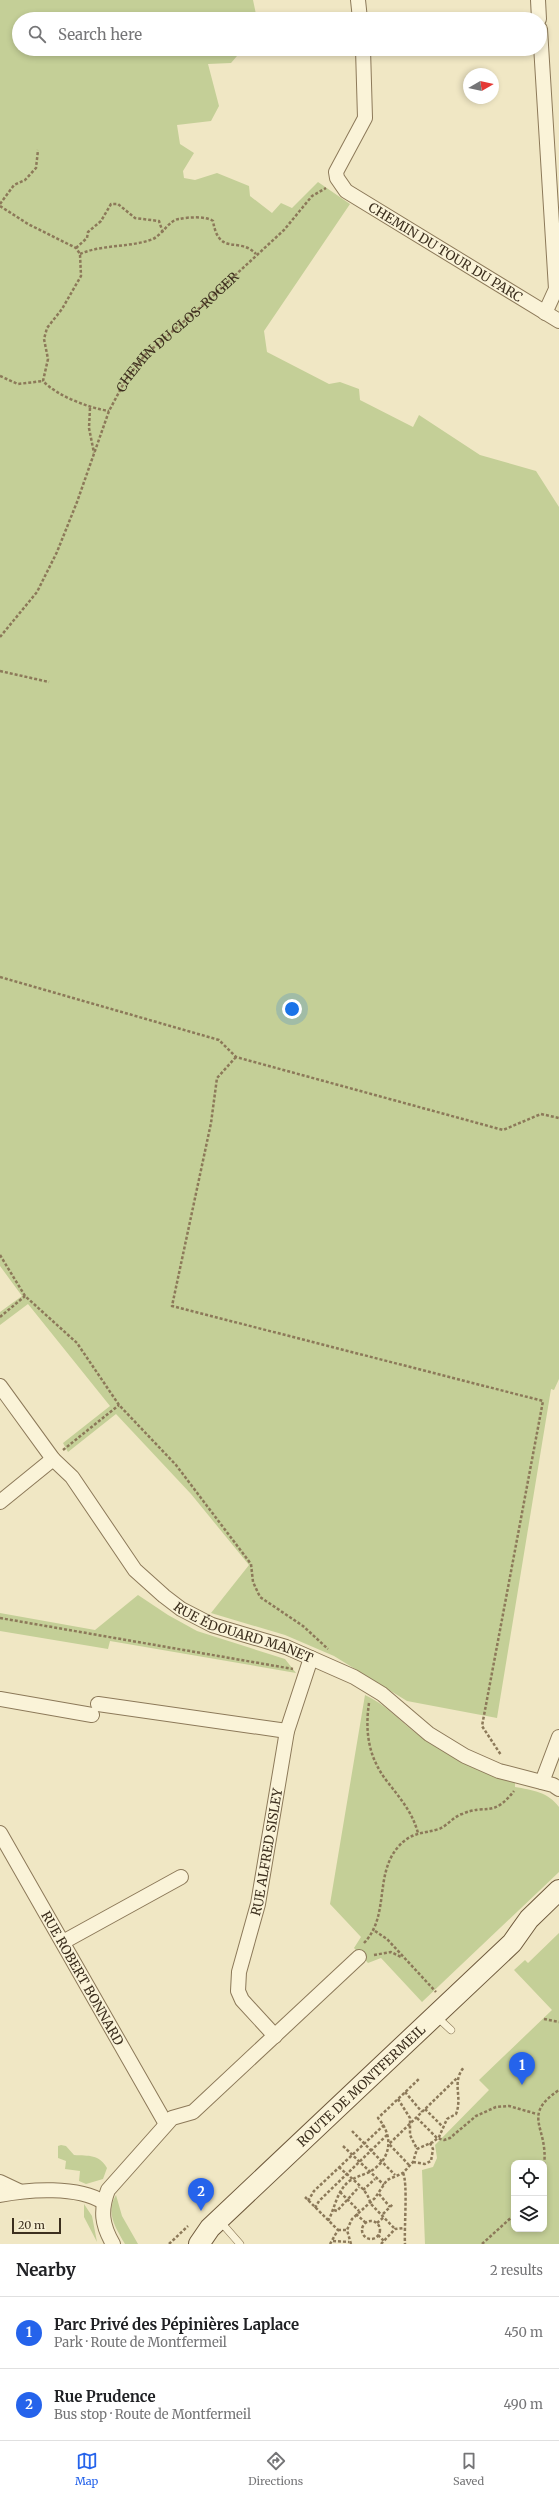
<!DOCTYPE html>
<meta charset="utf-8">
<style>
:root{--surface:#fff;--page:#f2f2f2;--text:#202124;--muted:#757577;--line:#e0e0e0;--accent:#2563eb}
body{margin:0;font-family:Merriweather,serif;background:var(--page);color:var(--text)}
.controls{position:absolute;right:12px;bottom:12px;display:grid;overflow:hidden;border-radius:8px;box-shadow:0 2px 6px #0003}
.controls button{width:36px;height:36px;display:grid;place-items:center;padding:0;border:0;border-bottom:1px solid var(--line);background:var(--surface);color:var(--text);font:20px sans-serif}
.compass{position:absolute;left:463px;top:68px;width:36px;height:36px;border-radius:50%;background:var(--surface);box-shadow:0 2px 6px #0003;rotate:81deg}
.scale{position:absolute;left:12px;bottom:10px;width:49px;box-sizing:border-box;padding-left:4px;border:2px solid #3c2f1e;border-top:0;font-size:11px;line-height:14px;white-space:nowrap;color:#3c2f1e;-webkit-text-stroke:3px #f7f0d4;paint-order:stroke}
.you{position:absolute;left:292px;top:1009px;width:14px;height:14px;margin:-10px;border:3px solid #fff;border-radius:50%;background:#1a73e8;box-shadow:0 0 0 6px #1a73e833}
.badge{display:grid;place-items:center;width:26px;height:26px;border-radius:50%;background:var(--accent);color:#fff;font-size:13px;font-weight:700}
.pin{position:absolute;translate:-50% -33px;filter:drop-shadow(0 1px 2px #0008)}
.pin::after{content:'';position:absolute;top:21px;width:14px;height:12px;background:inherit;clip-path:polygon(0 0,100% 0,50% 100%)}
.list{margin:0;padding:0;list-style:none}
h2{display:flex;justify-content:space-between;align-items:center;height:52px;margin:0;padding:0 16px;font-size:17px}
h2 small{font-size:13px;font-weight:400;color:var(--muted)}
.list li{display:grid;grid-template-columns:26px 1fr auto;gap:12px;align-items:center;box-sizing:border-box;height:72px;padding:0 16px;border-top:1px solid var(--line)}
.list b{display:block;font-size:15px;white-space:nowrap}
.list p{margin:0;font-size:13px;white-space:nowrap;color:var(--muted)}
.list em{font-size:13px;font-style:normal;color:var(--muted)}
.icon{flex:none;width:22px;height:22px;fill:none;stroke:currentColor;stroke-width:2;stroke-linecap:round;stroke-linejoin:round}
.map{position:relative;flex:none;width:559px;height:2244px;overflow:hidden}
.search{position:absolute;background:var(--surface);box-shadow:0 2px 6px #0003;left:12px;right:12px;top:12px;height:44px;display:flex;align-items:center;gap:10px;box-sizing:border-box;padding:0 14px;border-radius:22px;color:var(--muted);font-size:15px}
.sheet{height:196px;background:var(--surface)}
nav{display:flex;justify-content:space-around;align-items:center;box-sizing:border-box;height:56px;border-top:1px solid var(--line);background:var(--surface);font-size:11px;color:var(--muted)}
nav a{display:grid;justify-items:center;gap:2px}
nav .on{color:var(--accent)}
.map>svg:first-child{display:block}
</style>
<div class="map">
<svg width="559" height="2244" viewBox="0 0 559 2244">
<rect width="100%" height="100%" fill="#f0e7c4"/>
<path fill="#c4cf97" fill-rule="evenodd" d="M0 0H253L257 19H19V49H243L231 63 208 64 219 106 211 121 177 125 180 144 194 153 183 171 184 178 195 180 217 173 249 186 250 196 272 213 281 203 292 208 318 182 350 204 264 331 267 352 329 384 340 382 359 389 360 400 413 427 419 415 480 455 536 471 559 507V1379L554 1390 551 1389 497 1718 407 1701 334 1656 285 1635 211 1613 249 1565 191 1494 116 1414 68 1452 63 1443 110 1406 28 1304 0 1325V1312L22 1296 0 1266Z
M138 1595 168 1615 197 1631 285 1659 296 1673 110 1641 108 1649 0 1631V1613L95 1630Z
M365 1695C385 1704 400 1721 417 1734 447 1756 479 1772 515 1783V1787C532 1790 548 1792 559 1807V1872L422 2002 381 1958 368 1963 354 1948 361 1937 330 1904Z
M559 1933V2244H425L422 2170 433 2167 437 2158 435 2145 489 2090 479 2080 552 2010 514 1970 525 1960 528 1963ZM514 2163H544V2229H514Z
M61 2145 66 2146 74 2155C89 2156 99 2154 107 2168L103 2179 86 2184 79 2181 80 2171 65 2169 66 2161 58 2158V2146Z
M116 2195 122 2216 138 2244H125C116 2228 105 2213 116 2195Z
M84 2204 92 2216 97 2242 84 2217Z"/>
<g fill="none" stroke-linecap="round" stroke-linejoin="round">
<g stroke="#8c7959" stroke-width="8">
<path id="lane" d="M437 2017 451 2030
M219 2220 240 2244"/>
</g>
<g stroke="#8c7959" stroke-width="16">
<g id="street">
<path d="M358 0 360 19"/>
<path d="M538 0 539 19"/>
<path d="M540 29 556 289 545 313"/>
<path id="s2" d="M363 49 365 118 336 172 337 178 346 191 559 321"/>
<path id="s3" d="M0 1386 53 1459 72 1477 135 1570 164 1596 181 1609 212 1625 286 1647 354 1677 382 1694 429 1734 465 1756 499 1771 553 1785 559 1789"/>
<path d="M0 1502 53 1459"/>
<path d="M0 1699 92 1715"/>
<path d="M98 1704 287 1731"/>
<path d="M542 1782 559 1737"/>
<path id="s4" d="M0 1833 166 2124"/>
<path d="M63 1942 181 1877"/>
<path id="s5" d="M275 2036 242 2000 238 1991 239 1972 258 1904 287 1731 311 1658"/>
<path d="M0 2182 19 2191"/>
<path d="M0 2195C29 2189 78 2186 103 2202"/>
<path d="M113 2244C102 2225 100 2211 108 2190L172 2118 193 2112 359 1957"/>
</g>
</g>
<g stroke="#6e593c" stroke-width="22">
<g id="secondary">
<path id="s6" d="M199 2244 210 2228 512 1943 529 1919 559 1890"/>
</g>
</g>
<g stroke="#8c7959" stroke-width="2.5" stroke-dasharray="3 2" stroke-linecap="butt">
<path d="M0 204 14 185 25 180 36 168 38 150"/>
<path d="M0 206 28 224 76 248 80 254 81 276 62 309 47 328 44 339 48 359 43 381C57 396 89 408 109 411"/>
<path d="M76 248 87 238 88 232 101 221 111 204H118L135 218 159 221 163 233"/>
<path d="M80 254C103 244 129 248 153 239 163 234 169 220 179 219 188 217 206 216 213 221 219 257 239 236 256 254"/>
<path d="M0 376 18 384 43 381"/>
<path d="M90 408 89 428 94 453"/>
<path id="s1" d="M0 637 37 592 57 552 77 502 109 411 126 379 145 355 203 305 284 230 312 196 326 188"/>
<path d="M0 671 49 682"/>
<path d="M0 977 219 1040 236 1057 503 1130 541 1114 559 1118"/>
<path d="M236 1057 217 1078 211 1123 172 1306 543 1401 482 1726 501 1755"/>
<path d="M0 1255 25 1296 77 1343 119 1405 176 1465 251 1564 253 1582 260 1597 303 1626 328 1649"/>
<path d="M0 1317 25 1296"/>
<path d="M63 1450 119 1405"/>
<path d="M0 1618 293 1669"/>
<path d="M369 1703C365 1731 368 1756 386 1780 399 1797 412 1811 418 1833"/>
<path d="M375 1931 387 1939 436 1992"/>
<path d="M364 1943C390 1916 374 1875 398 1847 411 1832 422 1834 439 1829 447 1826 453 1817 462 1814 487 1803 492 1819 514 1791"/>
<path d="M374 1955 391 1952 401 1957"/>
<path d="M544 2019 559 2022"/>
<path d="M405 2092 422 2112"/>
<path d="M398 2099 410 2118V2135L417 2149"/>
<path d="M425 2109 443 2127"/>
<path d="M417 2118 437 2138 444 2140 450 2138 476 2116 496 2107 509 2106 537 2114"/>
<path d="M352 2131 395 2175"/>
<path d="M343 2146 384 2185"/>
<path d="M413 2162 425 2164 431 2161 433 2149 430 2143"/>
<path d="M409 2165 389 2144 457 2078"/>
<path d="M544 2165C549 2127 520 2116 559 2090"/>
<path d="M339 2167C348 2176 369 2190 370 2203L395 2229"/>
<path d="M403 2173C408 2183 404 2228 405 2244"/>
<path d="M363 2190 375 2179"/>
<path d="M340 2192 359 2211"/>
<path d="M379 2194 390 2207"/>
<path d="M305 2197 338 2230 330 2244"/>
<path d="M308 2201 314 2191 384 2125"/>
<path d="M315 2208 319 2201 388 2134"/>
<path d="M334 2210 337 2211 359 2187"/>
<path d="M356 2214 366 2223"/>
<path d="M383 2214 393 2204"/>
<path d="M328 2221C335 2208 336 2194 347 2183 355 2176 366 2175 374 2169 393 2155 392 2134 378 2118L420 2078"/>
<circle cx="371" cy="2230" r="9"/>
<path d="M377 2223 384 2217"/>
<path d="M338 2230H347"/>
<path d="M378 2235 384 2241"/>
<path d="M333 2241 349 2242"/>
<path d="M169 2244 188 2226"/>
<path d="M351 2244 347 2230 352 2219 375 2198 387 2180 403 2173 413 2162 417 2149 433 2142 439 2137 447 2119 456 2114C463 2096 451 2083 464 2067"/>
<path d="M381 2244 395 2229 404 2228"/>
<path d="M482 2244 514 2215"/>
</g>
<use href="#lane" stroke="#faf3d8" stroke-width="7"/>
<use href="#street" stroke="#faf3d8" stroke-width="14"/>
<use href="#secondary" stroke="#faf3d8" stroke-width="20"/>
</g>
<g text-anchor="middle" stroke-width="3" stroke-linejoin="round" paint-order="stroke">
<g font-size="13" fill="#3c2f1e" stroke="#f7f0d4">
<text dy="5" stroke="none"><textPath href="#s2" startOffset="269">CHEMIN DU TOUR DU PARC</textPath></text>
<text dy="5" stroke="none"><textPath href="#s1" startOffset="359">CHEMIN DU CLOS-ROGER</textPath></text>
<text dy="5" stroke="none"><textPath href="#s3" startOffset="356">RUE ÉDOUARD MANET</textPath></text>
<text dy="5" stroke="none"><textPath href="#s5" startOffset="201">RUE ALFRED SISLEY</textPath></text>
<text dy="5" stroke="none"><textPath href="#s4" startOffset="167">RUE ROBERT BONNARD</textPath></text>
<text dy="5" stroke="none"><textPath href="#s6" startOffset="227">ROUTE DE MONTFERMEIL</textPath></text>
</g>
</g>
</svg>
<div class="controls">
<button><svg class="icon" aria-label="locate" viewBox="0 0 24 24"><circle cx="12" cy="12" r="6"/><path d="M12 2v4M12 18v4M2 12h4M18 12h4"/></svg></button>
<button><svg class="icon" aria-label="layers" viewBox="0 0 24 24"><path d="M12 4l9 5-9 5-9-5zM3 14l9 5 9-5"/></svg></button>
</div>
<svg class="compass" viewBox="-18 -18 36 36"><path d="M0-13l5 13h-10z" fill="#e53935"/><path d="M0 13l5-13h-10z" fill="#757577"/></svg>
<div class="scale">20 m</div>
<div class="you"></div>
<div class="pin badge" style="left:522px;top:2085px">1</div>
<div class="pin badge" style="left:201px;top:2211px">2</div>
<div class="search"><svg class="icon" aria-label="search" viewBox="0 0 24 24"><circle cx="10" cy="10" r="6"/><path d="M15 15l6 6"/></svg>Search here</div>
</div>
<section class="sheet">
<h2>Nearby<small>2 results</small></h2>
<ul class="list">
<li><span class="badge">1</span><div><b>Parc Privé des Pépinières Laplace</b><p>Park · Route de Montfermeil</p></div><em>450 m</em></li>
<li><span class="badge">2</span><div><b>Rue Prudence</b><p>Bus stop · Route de Montfermeil</p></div><em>490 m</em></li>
</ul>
</section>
<nav>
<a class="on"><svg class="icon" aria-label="map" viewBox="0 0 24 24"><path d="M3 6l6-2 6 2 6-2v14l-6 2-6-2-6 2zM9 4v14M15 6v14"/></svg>Map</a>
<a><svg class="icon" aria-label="directions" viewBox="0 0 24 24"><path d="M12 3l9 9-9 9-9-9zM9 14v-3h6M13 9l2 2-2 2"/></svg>Directions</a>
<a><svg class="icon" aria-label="saved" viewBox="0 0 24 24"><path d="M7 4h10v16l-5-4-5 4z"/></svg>Saved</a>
</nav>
